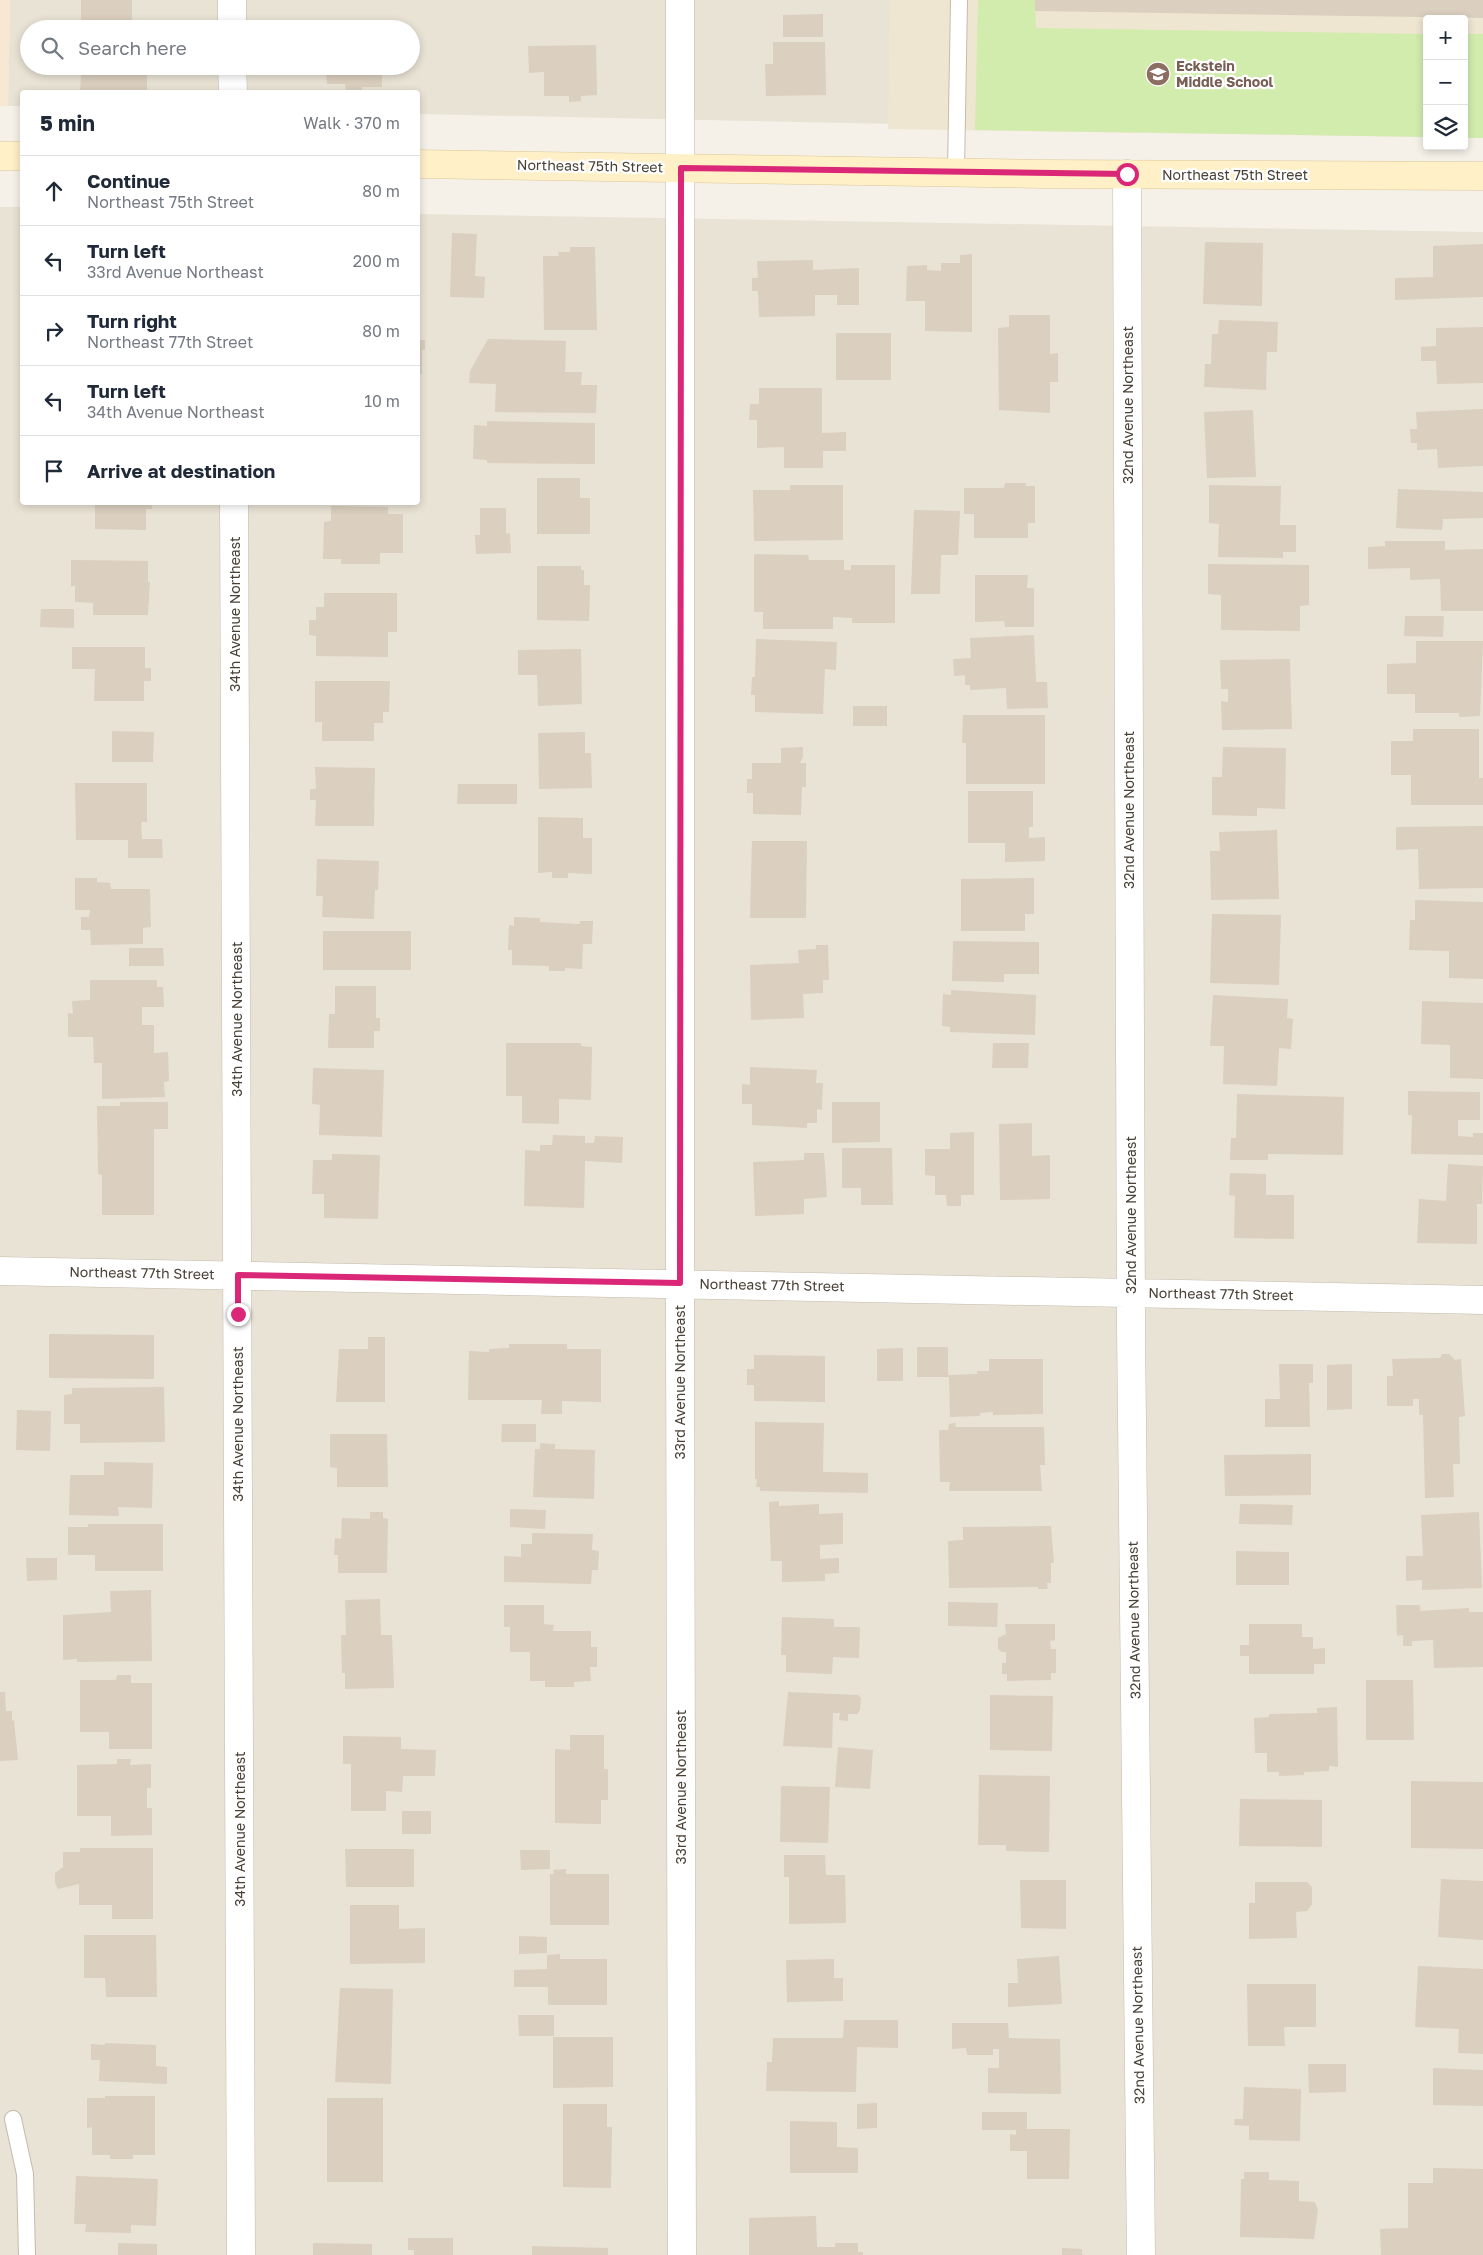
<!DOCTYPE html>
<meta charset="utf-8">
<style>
:root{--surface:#fff;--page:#f6f6f7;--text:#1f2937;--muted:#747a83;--line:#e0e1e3}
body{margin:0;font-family:"Golos Text",sans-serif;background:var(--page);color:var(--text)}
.controls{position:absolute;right:15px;top:15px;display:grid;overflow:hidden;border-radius:5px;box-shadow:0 2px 8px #0003}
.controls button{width:45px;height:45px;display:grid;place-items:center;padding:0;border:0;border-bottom:1px solid var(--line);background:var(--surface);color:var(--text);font:25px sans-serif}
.stop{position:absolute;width:15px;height:15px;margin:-11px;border:4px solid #db2777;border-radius:50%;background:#fff}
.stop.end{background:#db2777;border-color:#fff;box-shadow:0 1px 5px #0008}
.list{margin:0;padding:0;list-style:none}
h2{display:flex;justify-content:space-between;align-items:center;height:65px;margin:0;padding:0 20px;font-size:21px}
h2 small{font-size:16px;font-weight:400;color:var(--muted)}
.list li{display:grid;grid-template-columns:32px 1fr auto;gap:15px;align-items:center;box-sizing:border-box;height:70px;padding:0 20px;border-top:1px solid var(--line)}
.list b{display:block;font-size:19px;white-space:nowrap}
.list p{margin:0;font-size:16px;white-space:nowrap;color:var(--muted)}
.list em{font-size:16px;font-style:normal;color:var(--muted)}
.icon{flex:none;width:28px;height:28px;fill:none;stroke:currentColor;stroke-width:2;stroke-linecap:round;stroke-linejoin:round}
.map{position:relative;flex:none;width:1483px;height:2255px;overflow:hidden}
.search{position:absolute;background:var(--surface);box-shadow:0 2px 8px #0003;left:20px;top:20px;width:400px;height:55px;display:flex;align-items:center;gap:12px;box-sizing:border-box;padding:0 18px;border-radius:28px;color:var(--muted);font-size:19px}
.panel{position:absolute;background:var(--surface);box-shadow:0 2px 8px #0003;left:20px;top:90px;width:400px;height:415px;border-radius:5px}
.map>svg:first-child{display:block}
</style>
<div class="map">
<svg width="1483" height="2255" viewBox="0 0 1483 2255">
<rect width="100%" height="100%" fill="#f5f1e8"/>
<path fill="#e9e3d5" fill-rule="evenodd" d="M10 0H1483L1464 19H1427V135L418 114V92H22V106H8ZM29 29H411V66H29Z
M0 207H22V502H418V214L1483 232V2255H0Z"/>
<path fill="#f8e7d2" d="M0 0H10L8 106H0Z"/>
<path fill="#efe6d1" d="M890 0H1483V138H1464V19H1427V137L888 129Z"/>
<path fill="#d2ecae" d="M978 0H1035L1036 28 1427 34V137L975 130Z
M1464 34H1483V138H1464Z"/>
<path fill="#dbcfbf" d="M81 0H132V29H81Z
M1035 0H1483V18L1035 11Z
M823 14V37H783V15Z
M773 42H825L826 95 766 96 765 64H773Z
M596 45 597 95 581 96V101L569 102V96H544V72L529 73 528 46Z
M64 66H147V92H80L81 75H64Z
M326 66H382V87H362V91L346 92 345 84H327Z
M452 233 477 234 475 276 485 277 484 298 450 297Z
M1205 242 1263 243 1262 306 1203 304Z
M1483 244V297L1395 300V278L1433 277V246Z
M570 247H595L597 330H544L543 256H559L558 252H570Z
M972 254V332L925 331V301H906L907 266 927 265V270L941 271V263H960V255Z
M813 260V270L859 268V305H837V295H815V316L759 317 758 291H752V278H758L757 261Z
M1009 315H1050V354L1058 353V382H1050V413L999 410 998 328 1009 327Z
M1219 320 1278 322 1277 352H1267L1266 390 1204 387 1205 364H1211L1212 334H1218Z
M1483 327V383L1437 384 1436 361H1421V347L1436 346V328Z
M836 333H891V380H836Z
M488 339 566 341 565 372H582L581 385H597L596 413 495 412 496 384 469 383 470 371Z
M418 340H425V350H422V374H418Z
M759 388H822V433L846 432V451H823V468H784V447L757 448V420H749L750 404H759Z
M1483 409V466L1438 468 1437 449 1417 450V443H1411L1410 429H1417L1416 412Z
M1253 410 1256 477 1207 478 1204 412Z
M487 421 595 423V464L487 463V460L473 459 474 425 487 426Z
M537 478H580V498H590V534H537Z
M1005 483H1026V486H1035V523H1028V538H974V514H964V488H1004Z
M790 485H843V540L754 541 753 490H790Z
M1209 485 1281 486 1280 525H1296V552H1283V558L1218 557 1219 524 1209 523Z
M1398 489 1483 492V518L1443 519 1442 530 1396 528Z
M95 502H152V509H146V530L95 529Z
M331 506 388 507V514H403V553H380V564H341V559H323L324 522 331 521Z
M480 508H506V534L510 533 511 553 476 554 475 535H480Z
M914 510 960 511 958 555H941L940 594H911Z
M1385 541H1445V550L1483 549V611H1441L1440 579 1410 580V568L1368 569V547L1385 546Z
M754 554 808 555 809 560H844V570H851V565H895V623H852V618L833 617V629H763V612H754Z
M71 560 148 561V582H150L148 615H93V603L75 602V586H71Z
M1208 564 1309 565V605L1300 606V631L1221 630V595L1208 594Z
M537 566H581V570H584V585H590L589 621 537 620Z
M975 575H1028L1027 588H1034V627H1005L1004 621 975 622Z
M324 593H397V632H388V657L316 656V636L309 635V620H316V607H324Z
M41 609H74V628L40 627Z
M1405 616H1444L1443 637 1404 636Z
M1034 635 1036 682H1047L1048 708 1007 709 1006 688 970 690V685H965V675L954 676 953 659 971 658 970 638Z
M756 639 837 642 836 670 825 669 823 714 755 712V695H751L752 677H755Z
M1416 641H1483L1480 716 1459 717V713H1415V694H1387V664L1416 663Z
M72 647H145V668H151V681H144V701H94L95 669H72Z
M581 649 582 704 538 706 537 675H518V650Z
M1290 659 1292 729 1222 730 1221 701 1228 702V689H1221L1220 660Z
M315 681H390L389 712H383V723H374V741H322V722H315Z
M853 706H887V726H853Z
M963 715H1045V784H966V743H962Z
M1413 729H1479V778H1483V805H1411V775H1391V741H1413Z
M112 731 154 732 153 762H112Z
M585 732V753H591L592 788 539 789 538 733Z
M803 747V757L800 763H806V787H802L801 815 753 814V793H747V779H752V763H781V748Z
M1223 747 1286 748 1285 809 1257 808V816L1212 815V777H1222Z
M315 767 375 768 374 826H315L316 800H310V789H316Z
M75 783H147V822H141L142 839H162L163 858H128V840H76Z
M458 784H517V804H457Z
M968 791H1033V827H1029V838L1045 837V861L1005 862V843H968Z
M538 817 583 818V838H592V874L568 873V878H552V872L538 873Z
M1483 826V888L1419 889 1418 849 1396 850V827Z
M1277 830 1279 899 1211 900 1210 851H1220L1219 832Z
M752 841H807L806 918H750Z
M317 859 379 861 378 890H375L374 919 322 917 323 896H316Z
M75 878H97V882L110 883 111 889H150L151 927 143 928V944L91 945 90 930H81V917H89L90 910H75Z
M1034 878V914H1025V931H961V879Z
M1415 900 1483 902V979L1449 978V951L1409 950 1410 920H1415Z
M1212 914 1281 915 1279 985 1210 983Z
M514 917 540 918V922L580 924V921H593L592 944H583L582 969 565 968V971H549V966L512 965V950H508L509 925 514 926Z
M323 931H411V970H323Z
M953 941 1039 942V974H1004V982L952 981Z
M816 945H828L829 980H823V993L803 994 804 1018 751 1020 750 965 799 963 798 950 816 949Z
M129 948H163L164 966H129Z
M90 980H157V987H163L164 1007H142V1025H154V1053L168 1052 169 1081 164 1082 165 1097 102 1099V1063H94L93 1037H68V1013L73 1014 72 1001 90 1000Z
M335 986H376V1018H380V1031H374V1048H328L329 1014H335Z
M951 990 1036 995 1035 1035 950 1032V1027L942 1026 943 994 951 995Z
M1213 995 1288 999 1287 1018 1293 1019 1291 1049 1279 1048 1277 1086 1223 1084 1224 1046H1210Z
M1422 1001 1483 1003V1079L1450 1078V1045L1421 1044Z
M506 1043H581V1046L592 1047 591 1100 559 1099V1124L522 1123V1096H506Z
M993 1043H1029L1028 1068H992Z
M750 1067 817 1070 816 1083H823L822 1110 817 1109V1123H807V1128L752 1125V1104H742V1084L750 1085Z
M313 1068 384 1070 382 1137 319 1135 320 1105 312 1104Z
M1408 1091 1480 1092V1120H1458V1136L1473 1137V1133H1483V1155L1411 1154 1412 1115H1408Z
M1237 1094 1344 1097 1343 1155 1268 1154V1160H1230L1231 1138H1236Z
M120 1102H168V1129H154V1215H102V1175L98 1174 97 1106H120Z
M832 1102H880V1142L832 1143Z
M1032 1123V1156L1050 1155V1199L1000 1200 999 1124Z
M974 1132V1195H961V1206H947L946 1195H935V1176L925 1175V1149H950V1133Z
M553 1135 585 1136V1143H594L595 1136 623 1137 622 1163 585 1161 584 1208 524 1206 525 1150 540 1151V1145H552Z
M842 1148H892L893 1205H861V1188H842Z
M804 1153H824L827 1197 804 1199V1214L755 1216 753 1162 804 1160Z
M332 1154 380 1155 378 1219 324 1218V1194H312L313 1160H332Z
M1448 1164 1483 1166 1482 1204H1477V1244L1417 1243 1419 1199 1446 1201Z
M1230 1173 1266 1174V1195H1294V1239L1234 1238 1235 1196 1229 1195Z
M49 1334 154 1335V1379L49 1378Z
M368 1337H385V1402H336L339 1349H368Z
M509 1344H567V1349H601V1402L562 1401V1414H541L542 1400H468L469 1351 489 1352V1349L509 1348Z
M917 1347H948V1375L977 1374V1371H989V1359H1043V1414L993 1415V1412L980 1413V1416L950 1417 949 1377H917Z
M903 1348V1381H877V1349Z
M1442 1354H1449L1455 1360 1461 1359 1465 1416 1459 1417 1460 1464H1453L1454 1497 1425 1498 1423 1415H1419V1399H1413V1406H1387V1376H1393L1392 1359 1440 1358Z
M754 1355 825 1356V1402L754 1401V1385H747V1369H754Z
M1279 1364H1313V1383H1309L1310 1427H1265V1399H1280Z
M1352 1364V1409L1327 1410V1365Z
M164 1387 165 1442 80 1443V1424H64V1395L72 1394V1388Z
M17 1410 51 1411 50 1451 16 1450Z
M755 1422 824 1423 823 1472 868 1473V1493L760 1491V1487H756L757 1479H755Z
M956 1423 955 1427H1044L1045 1465H1040L1042 1491H949L950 1482H940L939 1430H948L949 1424Z
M502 1424H536V1442H501Z
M330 1434H387L388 1487H337V1468L330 1467Z
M540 1443 555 1444V1449L595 1450 594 1499 533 1497 535 1449H540Z
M1311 1454V1495L1225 1496 1224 1455Z
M104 1462 153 1463 152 1508 118 1507 119 1516 69 1515 70 1475H104Z
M779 1501V1506L819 1504V1514L843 1513V1544L820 1545V1559L839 1558V1573L825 1574V1581L782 1582V1561H771L769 1502Z
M1240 1504 1293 1505 1292 1525 1239 1524Z
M510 1509 546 1510 545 1529 510 1527Z
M370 1512H383V1518L388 1519 387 1573H338V1555H334L335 1538 341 1539 342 1518 370 1519Z
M1479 1512 1482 1588 1422 1590V1580L1406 1581V1556H1423L1421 1515Z
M88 1524H163V1571H95V1555H68V1527H88Z
M1051 1526 1054 1563H1051V1583H1047L1048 1589H1038V1587L949 1588 948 1541 963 1540V1527Z
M532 1533 593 1534 592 1550 599 1551 598 1570H592L591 1584 504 1582V1556L521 1557V1544H532Z
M1236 1551 1289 1552V1585H1236Z
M26 1558H57V1580L27 1581Z
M151 1590 152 1661 77 1662V1659L63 1660V1615L111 1612 110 1591Z
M380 1599 381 1635H392L394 1688 345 1689V1673H342L341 1635H346L345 1600Z
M948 1602 998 1603 997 1627 948 1626Z
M504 1605H544V1624L554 1625 553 1631H591V1647H597V1667H590L591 1681 574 1682V1687H545V1681H530V1652H510V1627H504Z
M1396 1605H1420V1611L1469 1608V1612H1483V1667L1434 1668 1433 1640 1412 1641V1646H1403V1635L1397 1636Z
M782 1617 834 1619V1627H860L859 1658 833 1657 832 1674 786 1672V1655H781Z
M1005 1624H1055V1640L1050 1641 1051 1649H1056V1673H1051V1680L1007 1681V1674H1002V1663H1006V1652H1002L998 1649V1638L1006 1634Z
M1249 1624H1302V1637H1313V1649L1325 1648V1664H1314V1674H1249V1656H1240V1645H1249Z
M117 1675H131V1683H152V1749H109V1732H80V1680H116Z
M1366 1680H1413L1414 1740H1366Z
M0 1692H5L6 1711H12V1721L14 1720 18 1760 0 1761Z
M788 1692 858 1695 861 1698 860 1710 857 1714H848V1721L839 1720 840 1713H833L832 1748 783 1746Z
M990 1695 1053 1696 1052 1751 990 1750Z
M1337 1707 1338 1767 1329 1766V1771L1304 1772V1775L1279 1776V1772H1267V1753H1255L1254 1718 1269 1717V1714L1317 1713V1708Z
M570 1735H604V1769H608V1800H601V1824L555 1823V1749L570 1750Z
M343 1736 401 1737V1749L436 1750 435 1776H403L402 1792 386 1791V1811H351V1764H343Z
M838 1747 873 1750 870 1789 835 1787Z
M117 1759H131L130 1765 151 1764V1788H147V1808H152V1835L111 1836V1816H77V1765L117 1764Z
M979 1775 1050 1776 1049 1852 1006 1851V1845H978Z
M1411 1781 1483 1782V1849L1411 1848Z
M781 1786 830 1787 828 1843 780 1842Z
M1240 1799 1322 1800V1847L1239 1846Z
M402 1811H431V1834H402Z
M80 1848H153V1919H112V1905H79V1884L58 1889 55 1883V1873L63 1867V1852H80Z
M345 1849H414V1887H346Z
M520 1850H550V1869L521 1870Z
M784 1855H825L826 1875H845L846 1923 789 1924V1877H784Z
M566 1869V1874H609V1925H550V1874H554L553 1870Z
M1441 1879 1483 1881V1940L1438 1937Z
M1020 1880H1066V1929L1021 1928Z
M1255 1882H1307L1312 1887V1904L1307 1911 1296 1912 1297 1938 1249 1939V1903H1255Z
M350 1905H399V1929L425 1928V1963L350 1964Z
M84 1935H156L157 1997H106L105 1978H84Z
M519 1936 547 1937V1953L519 1954Z
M560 1954V1959H607V2005H548V1987H514V1970L547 1969V1955Z
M1059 1956 1062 2004 1008 2007V1983H1018L1017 1959Z
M834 1959V1978H843V2001L787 2002 786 1960Z
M1418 1966 1483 1969V2054L1458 2053 1459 2029 1415 2027Z
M1247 1984H1316V2027H1284L1285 2046H1248Z
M340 1988 393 1989 391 2084 335 2082Z
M518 2015H554V2036H519Z
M844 2020H898V2048L857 2047 856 2092 766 2091 767 2062H772L773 2038H843Z
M952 2023H1008L1009 2038 1060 2039 1061 2094 988 2093V2068H999V2049H993V2055H967L966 2048 952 2049Z
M553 2037H613V2087L553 2088Z
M105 2043 156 2045V2066L167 2067V2084L99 2081 100 2060H91V2044L105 2045Z
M1308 2064H1346V2092L1309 2093Z
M1433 2068 1483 2070V2106L1433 2105Z
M1244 2087 1301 2089 1300 2141 1249 2140V2126L1234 2125 1235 2119H1243Z
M105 2096H155V2155H133V2159H110V2155H92V2127L87 2128V2098H105Z
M327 2098H383V2182H327Z
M877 2103V2128L857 2129V2104Z
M563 2104H607V2127H612L611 2188 563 2187Z
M982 2112H1027V2129H1070L1069 2179H1027V2151H1010V2134L1016 2135V2130H982Z
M790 2121 837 2122V2147L858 2148V2173H790Z
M1433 2168 1483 2169V2255H1381L1380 2229 1408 2228V2183H1433Z
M1244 2172H1269V2180L1299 2181V2201L1315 2202 1318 2210 1314 2239 1240 2237 1241 2179H1244Z
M76 2176 158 2179 156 2226 131 2225V2233L85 2232 86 2224H74Z
M816 2216 817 2247H835V2243H858V2252H863V2255H749V2218Z
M408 2238H453V2255H414V2250H408Z
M118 2243 157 2244V2255H118Z
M313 2243 372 2244V2255H313Z
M532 2246 608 2248V2255H532Z
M1062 2248 1082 2249V2255H1062Z"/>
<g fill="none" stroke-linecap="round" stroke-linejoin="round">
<g stroke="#c4bbac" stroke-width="18">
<path id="lane" d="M956 171 959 0
M13 2119 25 2174 27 2255"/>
</g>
<g stroke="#c4bbac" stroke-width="29">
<path id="street" d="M232 0V29
M680 0V1321L682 2255
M232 66 233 92
M1127 174 1131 1329 1141 2255
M234 502 241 2255
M0 1271 1483 1300"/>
</g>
<g stroke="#dcc796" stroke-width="29">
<path id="secondary" d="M0 156H22
M418 164 1042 174 1483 176"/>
</g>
<use href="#lane" stroke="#fff" stroke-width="16"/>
<use href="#street" stroke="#fff" stroke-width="28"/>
<use href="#secondary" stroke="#fff0c8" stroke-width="28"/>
</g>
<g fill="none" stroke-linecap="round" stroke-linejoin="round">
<path stroke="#db2777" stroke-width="6" d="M238 1314V1275L680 1283 681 168 1127 174"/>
</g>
<defs>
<g id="school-disc" transform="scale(1.25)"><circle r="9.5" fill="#8d6e63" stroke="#fff"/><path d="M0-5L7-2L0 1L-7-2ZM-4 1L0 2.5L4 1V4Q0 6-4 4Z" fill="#fff"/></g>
</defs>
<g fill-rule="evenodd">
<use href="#school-disc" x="1158" y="74"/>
</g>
<g text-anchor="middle" stroke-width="4.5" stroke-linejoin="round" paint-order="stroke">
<g font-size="14" font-weight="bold" fill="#785e54" stroke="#fff" text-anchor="start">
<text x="1176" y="71">Eckstein<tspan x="1176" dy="16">Middle School</tspan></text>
</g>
<g font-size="14" fill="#494136" stroke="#fff">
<text transform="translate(590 166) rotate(1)" y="5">Northeast 75th Street</text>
<text x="1235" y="180">Northeast 75th Street</text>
<text transform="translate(1128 405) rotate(-90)" y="5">32nd Avenue Northeast</text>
<text transform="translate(235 614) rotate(-90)" y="5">34th Avenue Northeast</text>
<text transform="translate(1129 810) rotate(-90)" y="5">32nd Avenue Northeast</text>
<text transform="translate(237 1019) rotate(-90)" y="5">34th Avenue Northeast</text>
<text transform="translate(1131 1215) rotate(-90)" y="5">32nd Avenue Northeast</text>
<text transform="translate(142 1273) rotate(1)" y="5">Northeast 77th Street</text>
<text transform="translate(772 1285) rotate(1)" y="5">Northeast 77th Street</text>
<text transform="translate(1221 1294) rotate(1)" y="5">Northeast 77th Street</text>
<text transform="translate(680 1382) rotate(-90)" y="5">33rd Avenue Northeast</text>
<text transform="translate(238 1424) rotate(-90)" y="5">34th Avenue Northeast</text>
<text transform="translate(1134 1620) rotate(-91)" y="5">32nd Avenue Northeast</text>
<text transform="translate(681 1787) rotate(-90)" y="5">33rd Avenue Northeast</text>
<text transform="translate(240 1829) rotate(-90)" y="5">34th Avenue Northeast</text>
<text transform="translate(1138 2025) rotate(-91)" y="5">32nd Avenue Northeast</text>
</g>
</g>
</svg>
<div class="controls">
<button>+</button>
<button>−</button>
<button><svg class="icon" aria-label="layers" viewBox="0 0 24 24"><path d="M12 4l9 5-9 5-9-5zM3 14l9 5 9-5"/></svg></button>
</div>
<div class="stop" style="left:1127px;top:174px"></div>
<div class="stop end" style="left:238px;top:1314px"></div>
<div class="search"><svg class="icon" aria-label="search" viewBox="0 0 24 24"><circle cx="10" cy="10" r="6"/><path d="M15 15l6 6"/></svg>Search here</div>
<section class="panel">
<h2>5 min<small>Walk · 370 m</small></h2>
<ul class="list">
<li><svg class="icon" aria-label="ahead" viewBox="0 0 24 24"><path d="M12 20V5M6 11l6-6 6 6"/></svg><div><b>Continue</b><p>Northeast 75th Street</p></div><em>80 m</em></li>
<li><svg class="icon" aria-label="left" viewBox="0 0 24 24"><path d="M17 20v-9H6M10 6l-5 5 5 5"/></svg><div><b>Turn left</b><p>33rd Avenue Northeast</p></div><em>200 m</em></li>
<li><svg class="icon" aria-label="right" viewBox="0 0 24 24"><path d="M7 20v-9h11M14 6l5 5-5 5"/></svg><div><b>Turn right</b><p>Northeast 77th Street</p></div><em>80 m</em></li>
<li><svg class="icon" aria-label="left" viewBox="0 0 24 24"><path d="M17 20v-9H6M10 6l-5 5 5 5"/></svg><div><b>Turn left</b><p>34th Avenue Northeast</p></div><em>10 m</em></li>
<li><svg class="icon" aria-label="arrive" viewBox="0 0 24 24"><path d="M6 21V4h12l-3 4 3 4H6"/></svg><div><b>Arrive at destination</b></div></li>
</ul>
</section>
</div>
